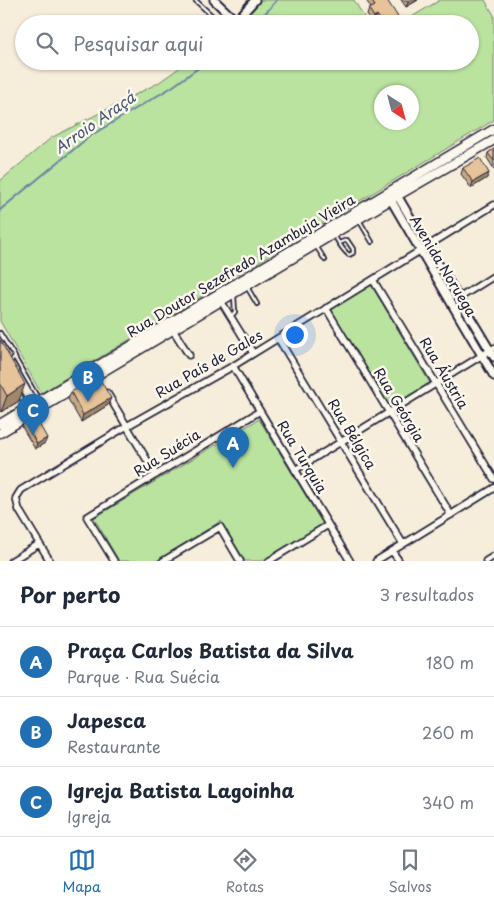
<!DOCTYPE html>
<html lang="pt">
<meta charset="utf-8">
<style>
:root{--surface:#fff;--page:#f6f6f7;--text:#1f2937;--muted:#747a83;--line:#e0e1e3;--accent:#1f6fb2}
body{margin:0;font-family:"Playpen Sans",sans-serif;background:var(--page);color:var(--text)}
.compass{position:absolute;left:374px;top:85px;width:45px;height:45px;border-radius:50%;background:var(--surface);box-shadow:0 1px 4px #0004;rotate:144deg}
.you{position:absolute;left:294px;top:334px;width:18px;height:18px;margin:-12px;border:4px solid #fff;border-radius:50%;background:#1a73e8;box-shadow:0 0 0 8px #1a73e833}
.badge{display:grid;place-items:center;width:32px;height:32px;border-radius:50%;background:var(--accent);color:#fff;font-size:16px;font-weight:700}
.pin{position:absolute;translate:-50% -41px;filter:drop-shadow(0 1px 2px #0008)}
.pin::after{content:'';position:absolute;top:26px;width:18px;height:15px;background:inherit;clip-path:polygon(0 0,100% 0,50% 100%)}
.list{margin:0;padding:0;list-style:none}
h2{display:flex;justify-content:space-between;align-items:center;height:65px;margin:0;padding:0 20px;font-size:21px}
h2 small{font-size:16px;font-weight:400;color:var(--muted)}
.list li{display:grid;grid-template-columns:32px 1fr auto;gap:15px;align-items:center;box-sizing:border-box;height:70px;padding:0 20px;border-top:1px solid var(--line)}
.list b{display:block;font-size:19px;white-space:nowrap}
.list p{margin:0;font-size:16px;white-space:nowrap;color:var(--muted)}
.list em{font-size:16px;font-style:normal;color:var(--muted)}
.icon{flex:none;width:28px;height:28px;fill:none;stroke:currentColor;stroke-width:2;stroke-linecap:round;stroke-linejoin:round}
.map{position:relative;flex:none;width:494px;height:561px;overflow:hidden}
.search{position:absolute;background:var(--surface);box-shadow:0 1px 4px #0004;left:15px;right:15px;top:15px;height:55px;display:flex;align-items:center;gap:12px;box-sizing:border-box;padding:0 18px;border-radius:28px;color:var(--muted);font-size:19px}
.sheet{height:275px;background:var(--surface)}
nav{display:flex;justify-content:space-around;align-items:center;box-sizing:border-box;height:70px;border-top:1px solid var(--line);background:var(--surface);font-size:14px;color:var(--muted)}
nav a{display:grid;justify-items:center;gap:2px}
nav .on{color:var(--accent)}
.map>svg:first-child{display:block}
</style>
<div class="map">
<svg width="494" height="561" viewBox="0 0 494 561">
<rect width="100%" height="100%" fill="#f7eddb"/>
<filter id="ink" filterUnits="userSpaceOnUse"><feTurbulence type="fractalNoise" baseFrequency=".02" numOctaves="2"/><feDisplacementMap in="SourceGraphic" scale="10" xChannelSelector="R" yChannelSelector="G"/><feConvolveMatrix kernelMatrix="1 2 1 2 8 2 1 2 1" color-interpolation-filters="sRGB"/></filter>
<g filter="url(#ink)">
<path fill="#bae39f" stroke="#6e826d" fill-rule="evenodd" d="M259 0H354L368 24H237Z
M440 0H485L494 15V120L41 393 0 321V181L51 138 158 83 189 61H470V24H400ZM412 92V122H382V92Z
M371 285 430 383 390 407 331 309Z
M259 419 323 524 262 561H245L221 521 156 561H119L94 518Z"/>
<g fill="none" stroke-linecap="round" stroke-linejoin="round">
<path stroke="#6784a8" stroke-width="2" d="M256 24 277 0
M0 210 90 136 172 87 208 61"/>
<g stroke="#22223b" stroke-width="6">
<path id="service" d="M195 0 221 24
M359 220 372 242
M334 235C338 242 343 251 349 255L353 253V249L347 240 339 243
M316 246 325 260
M247 287 257 304
M231 316 235 312 234 296
M0 333 15 357
M8 362 15 358 38 398
M19 394 26 407"/>
</g>
<g stroke="#22223b" stroke-width="9">
<path id="minor" d="M373 280 494 479
M459 298 494 276
M221 301 253 353
M326 308 451 515
M173 330 189 355
M278 338 403 544
M233 366 350 561
M107 393 156 475
M295 470 494 348
M392 551 399 561
M11 561 39 544
M50 561 19 510 16 498 21 490 127 426 233 366 494 205
M114 561 87 517 260 411
M163 561 220 527 240 561
M269 561 328 525
M376 561 494 488
M486 561 494 556"/>
</g>
<g stroke="#22223b" stroke-width="11">
<path id="tertiary" d="M214 0 236 21 255 0
M395 192 494 357
M388 195 494 376"/>
</g>
<g stroke="#22223b" stroke-width="11">
<path id="secondary" d="M0 424 494 129
M0 433 397 196 494 140"/>
</g>
<use href="#service" stroke="#fbf7ec" stroke-width="2.5"/>
<use href="#minor" stroke="#fbf7ec" stroke-width="5.5"/>
<use href="#tertiary" stroke="#fbf7ec" stroke-width="7"/>
<use href="#secondary" stroke="#fbf7ec" stroke-width="8"/>
</g>
<path fill="#c6a883" stroke="#22223b" d="M366 0H387L396 22 393 24H378L375 20 372 22 367 15 369 9 371 8Z
M401 0H418L406 7Z
M494 149V169L487 158 488 153Z
M463 168 487 178 471 188 461 174Z
M0 340 19 401 1 412 0 411Z
M71 392 108 405 81 422 68 399Z
M24 421 45 443 35 449 22 427Z"/>
<path fill="#a1886a" stroke="#22223b" d="M410 0H418L406 7 408 2Z
M377 15 375 20 372 22 374 17Z
M398 17 396 22 393 24H387Z
M489 173 487 178 471 188 473 182Z
M25 384 19 401 1 412 7 396Z
M111 398 108 405 81 422 83 415Z
M47 438 45 443 35 449 37 444Z"/>
<path fill="#e6c398" stroke="#22223b" d="M371 0H387L398 17 387 23 386 20 382 23 377 15 374 17 369 9 375 6Z
M494 149V161L488 153Z
M480 158 489 173 473 182 463 168Z
M0 340 25 384 7 396 0 383Z
M98 376 111 398 83 415 71 392Z
M34 415 47 438 37 444 24 421Z"/>
</g>
<g text-anchor="middle" stroke-width="5" stroke-linejoin="round" paint-order="stroke">
<g font-size="14" fill="#22223b" stroke="#fbf7ec">
<text transform="translate(241 266) rotate(-31)" y="5">Rua Doutor Sezefredo Azambuja Vieira</text>
<text transform="translate(443 266) rotate(59)" y="5">Avenida Noruega</text>
<text transform="translate(209 364) rotate(-30)" y="5">Rua País de Gales</text>
<text transform="translate(444 373) rotate(59)" y="5">Rua Áustria</text>
<text transform="translate(399 405) rotate(59)" y="5">Rua Geórgia</text>
<text transform="translate(352 434) rotate(59)" y="5">Rua Bélgica</text>
<text transform="translate(167 453) rotate(-32)" y="5">Rua Suécia</text>
<text transform="translate(302 457) rotate(59)" y="5">Rua Turquia</text>
</g>
<g font-size="15" font-style="italic" fill="#445372" stroke="#fbf7ec">
<text transform="translate(95 123) rotate(-35)" y="5">Arroio Araçá</text>
</g>
</g>
</svg>
<svg class="compass" viewBox="-18 -18 36 36"><path d="M0-13l5 13h-10z" fill="#e53935"/><path d="M0 13l5-13h-10z" fill="#747a83"/></svg>
<div class="you"></div>
<div class="pin badge" style="left:233px;top:468px">A</div>
<div class="pin badge" style="left:88px;top:402px">B</div>
<div class="pin badge" style="left:33px;top:435px">C</div>
<div class="search"><svg class="icon" aria-label="search" viewBox="0 0 24 24"><circle cx="10" cy="10" r="6"/><path d="M15 15l6 6"/></svg>Pesquisar aqui</div>
</div>
<section class="sheet">
<h2>Por perto<small>3 resultados</small></h2>
<ul class="list">
<li><span class="badge">A</span><div><b>Praça Carlos Batista da Silva</b><p>Parque · Rua Suécia</p></div><em>180 m</em></li>
<li><span class="badge">B</span><div><b>Japesca</b><p>Restaurante</p></div><em>260 m</em></li>
<li><span class="badge">C</span><div><b>Igreja Batista Lagoinha</b><p>Igreja</p></div><em>340 m</em></li>
</ul>
</section>
<nav>
<a class="on"><svg class="icon" aria-label="map" viewBox="0 0 24 24"><path d="M3 6l6-2 6 2 6-2v14l-6 2-6-2-6 2zM9 4v14M15 6v14"/></svg>Mapa</a>
<a><svg class="icon" aria-label="directions" viewBox="0 0 24 24"><path d="M12 3l9 9-9 9-9-9zM9 14v-3h6M13 9l2 2-2 2"/></svg>Rotas</a>
<a><svg class="icon" aria-label="saved" viewBox="0 0 24 24"><path d="M7 4h10v16l-5-4-5 4z"/></svg>Salvos</a>
</nav>
